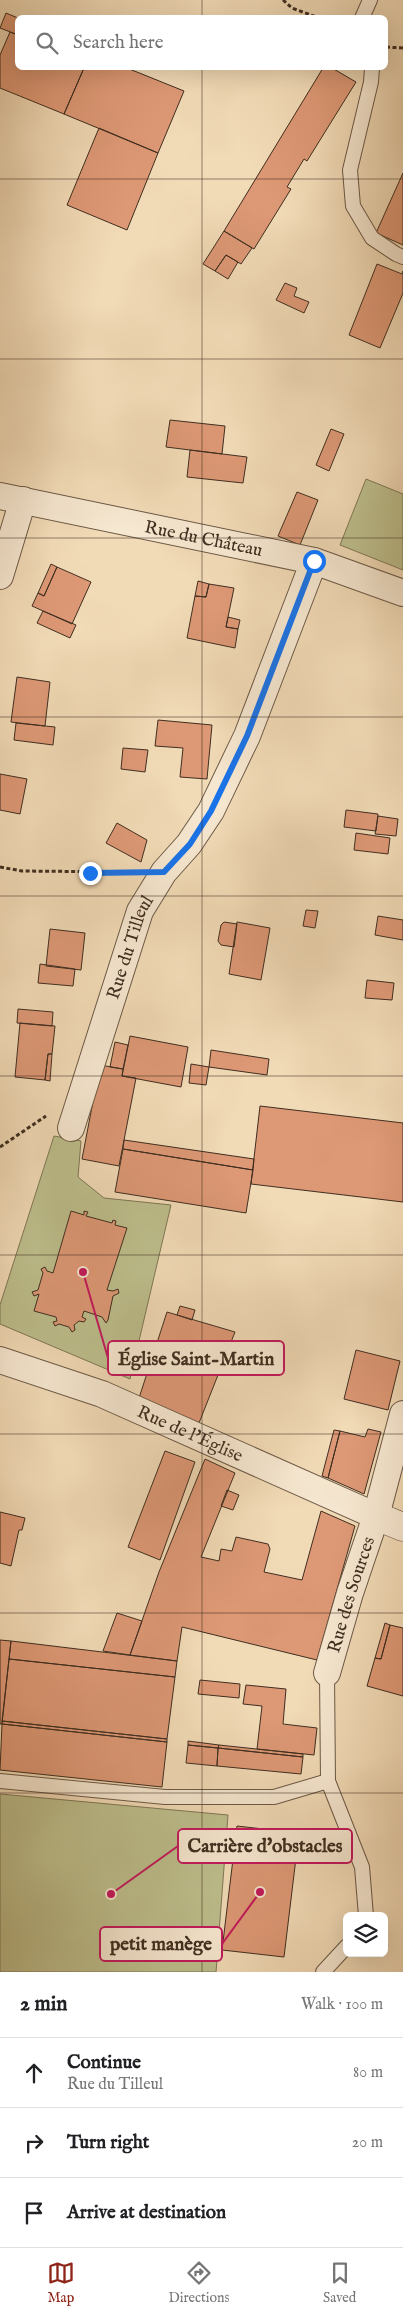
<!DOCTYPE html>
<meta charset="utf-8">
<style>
:root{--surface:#fff;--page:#f6f6f6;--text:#202124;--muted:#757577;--line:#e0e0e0;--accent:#8f2418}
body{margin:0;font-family:"IM FELL English",serif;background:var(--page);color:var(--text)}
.controls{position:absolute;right:15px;bottom:15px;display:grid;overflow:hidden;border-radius:8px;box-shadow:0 5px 20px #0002}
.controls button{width:45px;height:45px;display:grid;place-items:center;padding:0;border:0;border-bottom:1px solid var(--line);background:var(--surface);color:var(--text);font:25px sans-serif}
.stop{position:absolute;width:15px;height:15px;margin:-11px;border:4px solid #1a73e8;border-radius:50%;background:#fff}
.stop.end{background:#1a73e8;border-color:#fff;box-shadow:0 1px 5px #0008}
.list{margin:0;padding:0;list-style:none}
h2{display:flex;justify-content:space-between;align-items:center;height:65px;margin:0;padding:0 20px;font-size:21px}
h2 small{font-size:16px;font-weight:400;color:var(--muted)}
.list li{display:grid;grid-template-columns:32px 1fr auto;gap:15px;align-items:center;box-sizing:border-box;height:70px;padding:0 20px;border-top:1px solid var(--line)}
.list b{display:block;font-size:19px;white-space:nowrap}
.list p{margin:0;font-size:16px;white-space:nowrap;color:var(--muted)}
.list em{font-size:16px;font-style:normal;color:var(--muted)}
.icon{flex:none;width:28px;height:28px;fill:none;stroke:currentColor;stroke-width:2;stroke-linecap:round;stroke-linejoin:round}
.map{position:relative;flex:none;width:403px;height:1972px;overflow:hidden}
.search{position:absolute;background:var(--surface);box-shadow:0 5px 20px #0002;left:15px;right:15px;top:15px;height:55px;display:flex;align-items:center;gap:12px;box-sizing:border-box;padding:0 18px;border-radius:8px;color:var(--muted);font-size:19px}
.sheet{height:275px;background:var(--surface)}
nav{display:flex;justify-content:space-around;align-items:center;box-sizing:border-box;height:70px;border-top:1px solid var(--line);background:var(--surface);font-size:14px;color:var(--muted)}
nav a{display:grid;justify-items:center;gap:2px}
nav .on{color:var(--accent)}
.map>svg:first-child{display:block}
</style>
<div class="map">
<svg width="403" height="1972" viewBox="0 0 403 1972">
<rect width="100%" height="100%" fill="#f1dab6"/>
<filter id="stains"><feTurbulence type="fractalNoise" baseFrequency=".004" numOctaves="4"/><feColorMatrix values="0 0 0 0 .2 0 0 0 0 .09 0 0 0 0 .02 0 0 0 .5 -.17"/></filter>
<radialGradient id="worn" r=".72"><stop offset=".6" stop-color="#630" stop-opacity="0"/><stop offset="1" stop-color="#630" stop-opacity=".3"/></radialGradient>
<path fill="#bdbe8c" stroke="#7e7656" d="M366 479 403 494V570L340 545Z
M54 1136 81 1141 78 1177 104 1198 171 1205 130 1379 0 1324V1305Z
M0 1794 228 1815 216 1972H0Z"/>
<path fill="#dd9875" stroke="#3f2e20" d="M6 13 18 18V35L0 28Z
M10 32 18 35V68H84L64 114 0 88V55Z
M84 68H127L184 91 158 153 64 114Z
M323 68H332L356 82 307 161 304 159 287 187 291 189 254 249 224 231Z
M99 128 158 153 127 230 67 205Z
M403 173V245L376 233Z
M224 231 252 248 241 264 226 255 215 271 203 264Z
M226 255 238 262 228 279 215 271Z
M377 264 402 274 403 271V293L380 348 349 335Z
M285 283 297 288 294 296 309 302 304 313 276 300Z
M170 420 225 426 222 454 166 447Z
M331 429 344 434 329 471 316 465Z
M190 450 247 457 243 483 187 477Z
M297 492 318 500 300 545 278 536Z
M51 564 57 567 44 596 38 593Z
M57 567 91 582 72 624 32 606 38 593 44 596Z
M198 581 209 584 206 597 195 596Z
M209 584 234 588 226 627 238 629 235 648 187 638 195 596 206 597Z
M43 611 76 625 70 638 37 623Z
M228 617 240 620 238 629 226 627Z
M17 677 50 682 45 726 11 722Z
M158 720 212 725 207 779 180 777 183 748 155 746Z
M16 723 55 727 53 745 14 740Z
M123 748 148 750 145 772 121 769Z
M0 774 27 779 20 814 0 810Z
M346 810 378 814 376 831 344 827Z
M378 816 398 819 396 836 375 834Z
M117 823 147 840 141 862 106 843Z
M356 833 390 838 388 854 354 850Z
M306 910 318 911 315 928 303 926Z
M378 916 403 920V940L375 935Z
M224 922 237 924 234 947 221 945 218 941 221 925Z
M237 922 270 928 261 980 229 974Z
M50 929 85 933 81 970 46 966Z
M40 964 75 969 73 986 38 983Z
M367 980 394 983 392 1000 365 998Z
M18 1009 53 1012 52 1026 17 1023Z
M20 1023 55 1026 52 1054H48L45 1080 15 1077Z
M130 1036 188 1047 181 1087 122 1076Z
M115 1042 128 1045 123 1069 110 1067Z
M211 1050 269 1059 267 1075 209 1067Z
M48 1054H52L50 1081 45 1080Z
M191 1064 209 1067 206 1085 189 1083Z
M100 1065 123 1069 122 1076 136 1078 119 1166 82 1159Z
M260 1106 403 1123V1202L251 1184Z
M124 1140 254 1159 253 1170 123 1149Z
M123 1149 253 1170 246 1213 115 1192Z
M71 1211 84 1215V1211L88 1212 86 1216 112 1223 113 1220 116 1221 115 1225 127 1228 107 1290 113 1291 118 1289 119 1293 113 1296 108 1320 106 1323 102 1317 84 1311 82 1317 86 1319 84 1322 79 1321 74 1325 75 1330 72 1332 69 1327 59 1324 55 1326 53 1322 57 1321 56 1317 34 1311 39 1294 34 1296 32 1292 38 1290 43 1273 41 1269 45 1267 47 1271 53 1273Z
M180 1306 195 1310 192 1320 177 1315Z
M167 1312 235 1332 199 1423 139 1398Z
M356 1350 400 1361 388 1410 344 1399Z
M368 1429 381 1432 364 1494 328 1478 340 1431 365 1437Z
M334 1430 340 1431 328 1478 322 1476Z
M165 1451 195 1462 160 1560 128 1547Z
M205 1459 235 1473 201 1557 219 1561 221 1549 232 1551 236 1537 268 1544 270 1549 264 1572 302 1580 321 1511 355 1526 317 1660 182 1627 177 1661 130 1655 159 1572Z
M227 1490 239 1495 233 1510 221 1506Z
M0 1512 25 1518 22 1530H19L11 1566 0 1563Z
M117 1613 142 1621 130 1655 103 1651Z
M385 1623 390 1625 381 1659 375 1658Z
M390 1625 403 1628V1696L367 1686 375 1658 381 1659Z
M0 1640 11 1641 2 1724H0Z
M11 1641 177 1661 175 1677 9 1659Z
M9 1659 175 1677 167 1739 2 1721Z
M200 1680 240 1684 239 1698 198 1694Z
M246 1685 286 1689 283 1724 317 1728 314 1755 257 1749 262 1706 243 1704Z
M2 1721 167 1739V1742L2 1724Z
M2 1724 167 1742 162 1787 0 1770Z
M188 1741 219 1745 218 1748 188 1745Z
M188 1745 218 1748 217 1766 186 1763Z
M219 1745 303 1754V1757L218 1748Z
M218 1748 303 1757 301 1774 217 1766Z
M237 1826 299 1833 284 1957 222 1950Z"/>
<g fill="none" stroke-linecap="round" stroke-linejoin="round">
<g stroke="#6c5946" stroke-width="16">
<path id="service" d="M362 18 370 0
M372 68 371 82 350 170 353 206 372 238 396 254 403 257
M327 1673 328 1781 362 1867 366 1916
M0 1781 165 1797H274L328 1781
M323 1972 347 1946"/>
</g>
<g stroke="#6c5946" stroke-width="28">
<g id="minor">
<path id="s1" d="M0 496 314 561 403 593"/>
<path d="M0 576 23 500"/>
<path id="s2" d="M71 1128 140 911 164 872 189 844 211 811 247 736 314 561"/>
<path id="s3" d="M0 1360 102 1394 376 1516"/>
<path id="s4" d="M327 1673 350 1593 376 1516 403 1414"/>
</g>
</g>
<g stroke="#6c5946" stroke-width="29">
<path id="tertiary" d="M376 1516 403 1527"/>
</g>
<path stroke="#3f2e20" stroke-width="3" stroke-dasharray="4 2.5" stroke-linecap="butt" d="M283 0 292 8 319 18
M386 47 403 48
M0 867 22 871 133 872
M0 1147 46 1116"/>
<use href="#service" stroke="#f6e7d0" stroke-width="14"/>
<use href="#minor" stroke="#f6e7d0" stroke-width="26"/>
<use href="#tertiary" stroke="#f6e7d0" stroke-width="28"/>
</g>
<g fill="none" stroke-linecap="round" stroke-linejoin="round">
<path stroke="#1a73e8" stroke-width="6" d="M90 873 164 872 190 844 211 811 247 736 314 561"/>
</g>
<path fill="none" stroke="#3f2e20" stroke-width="1" stroke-opacity="0.55" d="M202 0V18M202 68V1972M0 179H403M0 359H403M0 538H403M0 717H403M0 896H403M0 1076H403M0 1255H403M0 1434H403M0 1613H403M0 1793H403"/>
<g text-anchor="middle" stroke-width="4" stroke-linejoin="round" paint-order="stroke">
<g font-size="18" fill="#3f2e20" stroke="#f6e7d0">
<text dy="6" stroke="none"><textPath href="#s1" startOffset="208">Rue du Château</textPath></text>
<text dy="6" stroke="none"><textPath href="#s2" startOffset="190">Rue du Tilleul</textPath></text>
<text dy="6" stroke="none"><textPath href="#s3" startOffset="204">Rue de l'Église</textPath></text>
<text dy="6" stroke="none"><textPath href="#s4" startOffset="82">Rue des Sources</textPath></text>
</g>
</g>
<path fill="none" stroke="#c2185b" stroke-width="2" d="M83 1272L108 1358M111 1894L178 1846M260 1892L222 1944"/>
<g fill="#c2185b" stroke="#f6e7d0" stroke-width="2">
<circle cx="83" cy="1272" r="5"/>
<circle cx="111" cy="1894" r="5"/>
<circle cx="260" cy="1892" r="5"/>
</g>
<g fill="#f6e7d0" stroke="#c2185b" stroke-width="2">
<rect x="108" y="1341" width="176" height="34" rx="5"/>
<rect x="178" y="1829" width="174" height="34" rx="5"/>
<rect x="100" y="1927" width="122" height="34" rx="5"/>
</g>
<g font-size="19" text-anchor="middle" font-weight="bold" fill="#3f2e20">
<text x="196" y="1365">Église Saint-Martin</text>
<text x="265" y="1852">Carrière d'obstacles</text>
<text x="161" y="1950">petit manège</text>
</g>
<rect width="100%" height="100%" filter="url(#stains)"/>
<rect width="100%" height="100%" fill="url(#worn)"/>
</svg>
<div class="controls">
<button><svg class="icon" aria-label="layers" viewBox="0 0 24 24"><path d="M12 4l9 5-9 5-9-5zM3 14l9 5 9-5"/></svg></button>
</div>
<div class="stop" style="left:314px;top:561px"></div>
<div class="stop end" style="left:90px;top:873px"></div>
<div class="search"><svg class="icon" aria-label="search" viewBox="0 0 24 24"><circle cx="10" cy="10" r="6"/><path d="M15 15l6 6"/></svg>Search here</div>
</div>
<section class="sheet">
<h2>2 min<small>Walk · 100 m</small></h2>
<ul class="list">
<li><svg class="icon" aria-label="ahead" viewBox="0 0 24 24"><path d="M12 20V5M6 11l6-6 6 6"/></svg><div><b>Continue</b><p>Rue du Tilleul</p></div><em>80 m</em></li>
<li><svg class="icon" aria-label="right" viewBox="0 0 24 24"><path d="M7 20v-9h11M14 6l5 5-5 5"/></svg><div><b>Turn right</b></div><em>20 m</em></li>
<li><svg class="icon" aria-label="arrive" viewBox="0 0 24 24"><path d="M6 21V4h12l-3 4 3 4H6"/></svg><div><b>Arrive at destination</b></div></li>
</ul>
</section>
<nav>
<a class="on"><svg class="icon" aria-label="map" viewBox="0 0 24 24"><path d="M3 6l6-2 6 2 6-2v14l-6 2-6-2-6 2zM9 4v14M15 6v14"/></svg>Map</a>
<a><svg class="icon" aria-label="directions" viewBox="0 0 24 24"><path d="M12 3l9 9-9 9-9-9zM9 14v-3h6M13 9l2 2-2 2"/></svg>Directions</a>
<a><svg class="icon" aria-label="saved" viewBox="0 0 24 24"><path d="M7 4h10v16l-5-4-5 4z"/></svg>Saved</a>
</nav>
